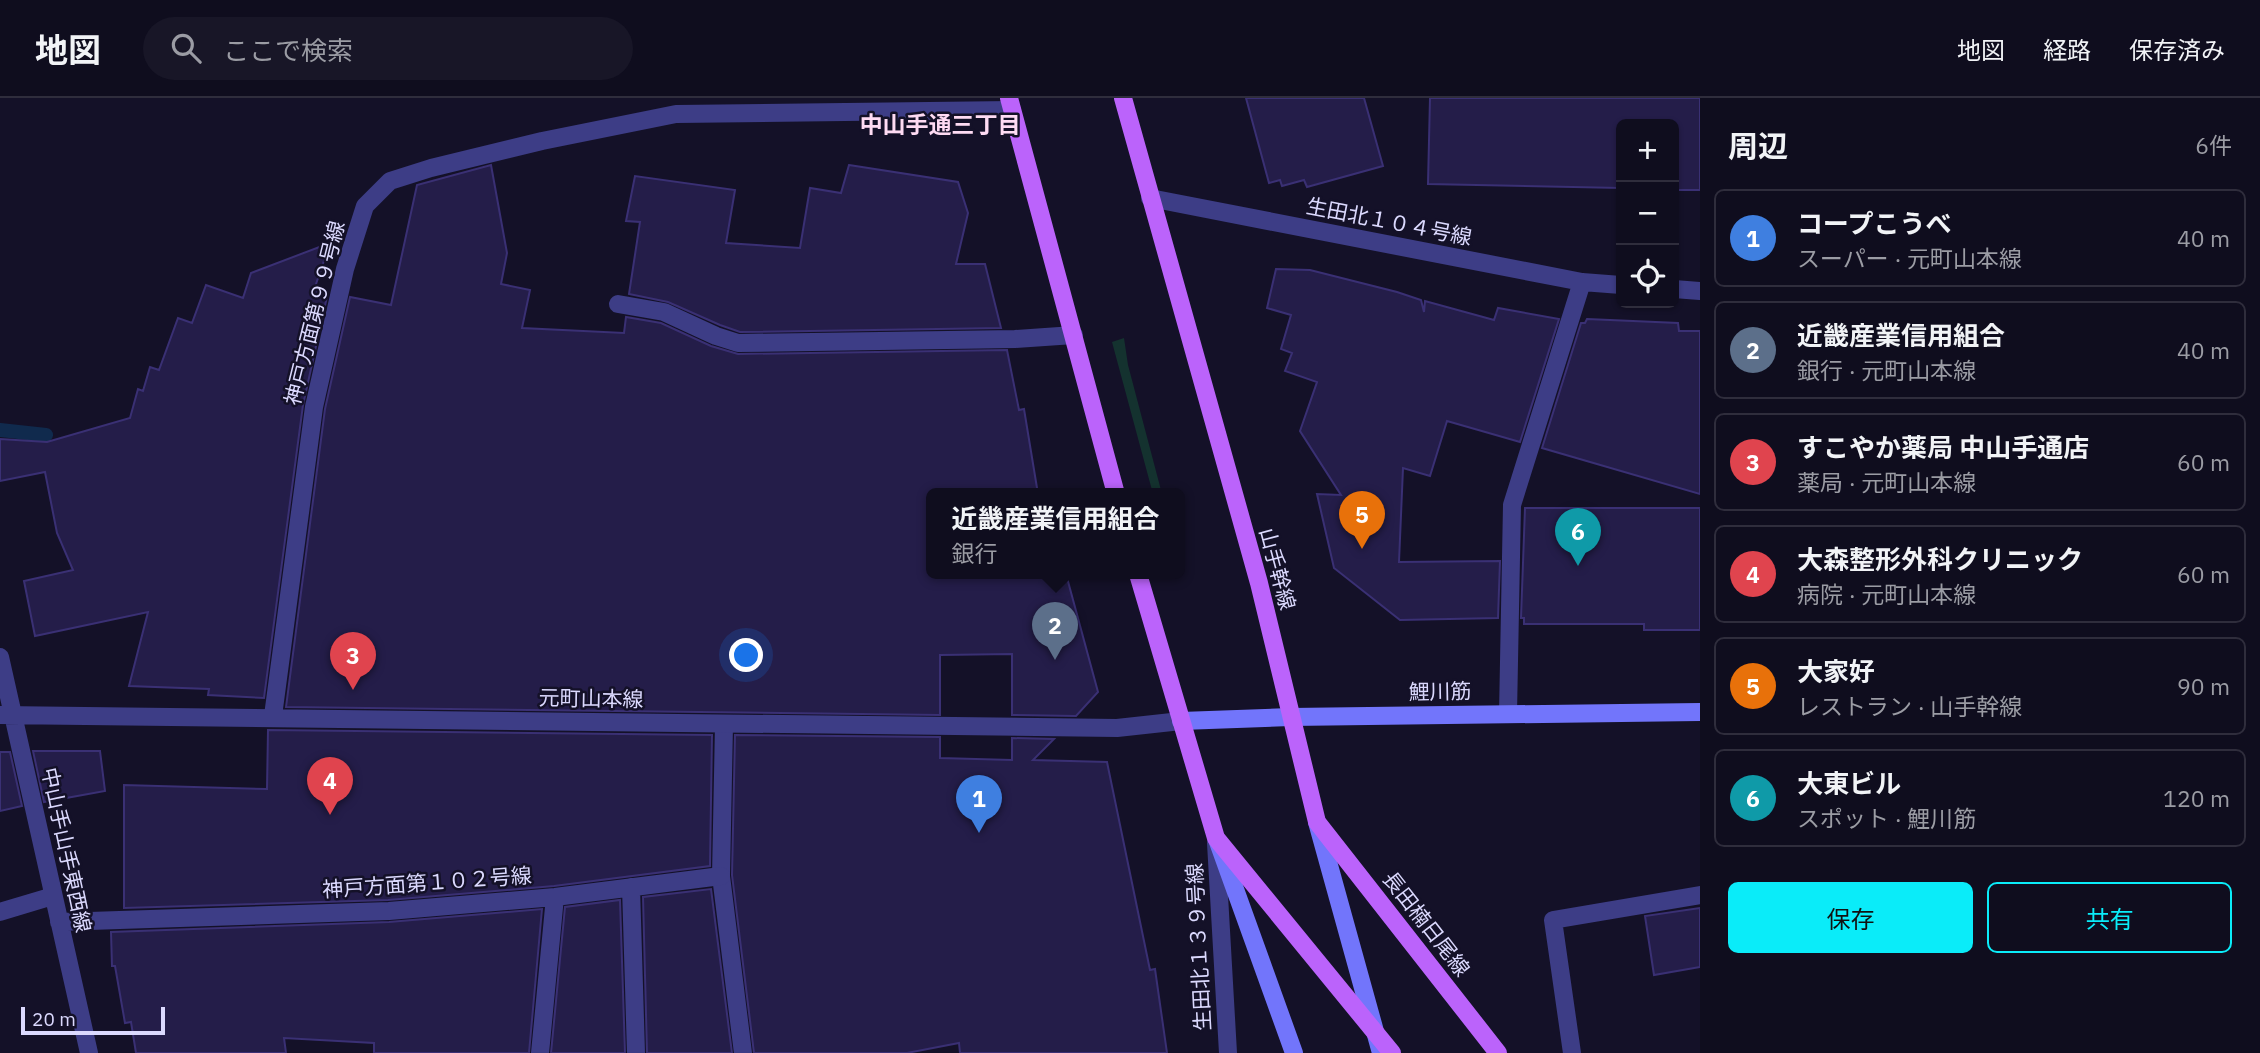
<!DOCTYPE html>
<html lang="ja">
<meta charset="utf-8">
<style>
:root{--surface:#0f0d1e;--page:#181627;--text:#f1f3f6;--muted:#9b9ca4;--line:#2f2d3c;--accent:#0aecf9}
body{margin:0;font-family:"IBM Plex Sans","Noto Sans JP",sans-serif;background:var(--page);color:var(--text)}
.controls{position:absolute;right:21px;top:21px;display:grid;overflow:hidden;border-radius:10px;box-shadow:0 2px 5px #0004}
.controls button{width:63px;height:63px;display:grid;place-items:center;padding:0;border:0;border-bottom:2px solid var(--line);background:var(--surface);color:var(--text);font:35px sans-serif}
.scale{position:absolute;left:21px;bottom:18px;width:144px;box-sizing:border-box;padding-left:7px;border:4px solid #dbd9fe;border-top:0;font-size:19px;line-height:24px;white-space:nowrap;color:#dbd9fe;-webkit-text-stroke:5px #141128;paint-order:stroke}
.you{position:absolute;left:747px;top:558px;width:24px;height:24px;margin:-18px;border:5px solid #fff;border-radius:50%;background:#1a73e8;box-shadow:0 0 0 10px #1a73e833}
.badge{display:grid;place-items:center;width:46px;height:46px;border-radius:50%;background:var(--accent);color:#fff;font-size:23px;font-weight:700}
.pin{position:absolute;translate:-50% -58px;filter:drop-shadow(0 2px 4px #0008)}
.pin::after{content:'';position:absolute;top:37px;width:24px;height:21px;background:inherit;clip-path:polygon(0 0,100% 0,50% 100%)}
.popup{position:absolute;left:926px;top:390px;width:259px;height:91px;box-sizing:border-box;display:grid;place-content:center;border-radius:10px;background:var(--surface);filter:drop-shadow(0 2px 5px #0005);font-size:23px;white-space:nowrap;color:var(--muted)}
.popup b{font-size:26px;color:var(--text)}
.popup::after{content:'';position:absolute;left:50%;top:100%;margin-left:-14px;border:14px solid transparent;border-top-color:var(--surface)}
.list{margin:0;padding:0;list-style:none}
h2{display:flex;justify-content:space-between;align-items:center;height:91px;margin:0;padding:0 28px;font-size:30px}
h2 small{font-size:23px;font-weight:400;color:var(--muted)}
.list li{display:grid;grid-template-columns:46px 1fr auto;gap:21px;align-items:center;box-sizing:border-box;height:98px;margin:0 14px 14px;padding:0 14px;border:2px solid var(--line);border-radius:10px}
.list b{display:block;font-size:26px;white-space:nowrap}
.list p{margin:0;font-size:23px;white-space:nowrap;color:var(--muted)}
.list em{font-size:23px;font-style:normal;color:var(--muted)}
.actions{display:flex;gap:14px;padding:21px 28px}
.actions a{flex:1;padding:16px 0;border:2px solid var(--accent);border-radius:10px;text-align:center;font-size:24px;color:var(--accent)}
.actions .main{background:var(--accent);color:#111}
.icon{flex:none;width:38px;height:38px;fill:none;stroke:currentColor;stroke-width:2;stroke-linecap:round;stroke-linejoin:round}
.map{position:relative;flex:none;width:1700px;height:955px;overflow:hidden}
header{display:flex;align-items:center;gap:42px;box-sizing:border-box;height:98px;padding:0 35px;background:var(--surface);border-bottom:2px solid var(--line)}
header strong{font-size:33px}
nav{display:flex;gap:38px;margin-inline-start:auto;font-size:24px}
.search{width:490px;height:63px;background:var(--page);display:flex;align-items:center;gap:18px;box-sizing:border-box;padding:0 24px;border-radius:38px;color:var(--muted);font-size:26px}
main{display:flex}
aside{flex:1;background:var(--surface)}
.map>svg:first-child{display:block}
</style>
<header>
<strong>地図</strong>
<div class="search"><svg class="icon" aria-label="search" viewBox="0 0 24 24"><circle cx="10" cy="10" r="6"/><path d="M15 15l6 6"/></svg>ここで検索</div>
<nav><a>地図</a><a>経路</a><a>保存済み</a></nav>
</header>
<main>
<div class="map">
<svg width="1700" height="955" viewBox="0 0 1700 955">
<rect width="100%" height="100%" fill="#141128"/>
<path fill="#14322f" d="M1124 240 1128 267 1162 396H1153L1112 244Z"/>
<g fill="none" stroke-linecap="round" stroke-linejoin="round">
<path stroke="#102a4d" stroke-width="14" d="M0 332 46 337"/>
</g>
<path fill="#241d49" stroke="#3a3074" stroke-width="2" d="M1246 0H1364L1383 68 1307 89 1304 82 1282 88 1280 82 1269 85Z
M1430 0H1700V92H1674V26H1621V90L1428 86Z
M491 67 507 155 501 186 530 192 522 230 624 235 626 219 661 225 711 248 738 256 1007 252 1019 312 1024 311 1038 396H931V476H1066L1098 594 1076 618 1012 617V556L940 557V617L286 609 325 311 350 199 391 207 417 87Z
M849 67 958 84 968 115 956 166H985L1001 230 740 234 720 227 668 204 629 196 640 124 626 123 635 78 735 92 726 145 800 150 810 90 841 95Z
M330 145 314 192 328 194 303 307 264 600 208 597 209 591 129 588 148 514 35 538 24 483 73 472 57 435 45 374 0 383V341L47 344 130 320 138 291 143 293 150 269 159 272 178 220 192 225 206 187 243 200 251 175Z
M1276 171 1310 172 1397 194 1421 202 1424 214 1425 203 1494 222 1498 210 1559 221 1520 344 1447 323 1430 378 1403 370 1399 464 1500 463 1498 520 1400 522 1334 470 1317 396 1341 397 1300 333 1317 284 1285 273 1292 255 1281 251 1291 217 1267 210Z
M1587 221 1678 225 1679 233H1700V396L1542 350 1581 225H1585Z
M1525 410H1700V532H1644V526H1524V520H1521Z
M268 632 712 637 710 768 554 788 388 802 124 810V687L267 691Z
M735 637 940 639V660L1012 662V640L1054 641 1033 662 1107 664 1150 872 1155 871 1167 955H960L959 945 907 955H754L732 777Z
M33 653H100L105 693 44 704Z
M0 654H10L22 708 0 713Z
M711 791 732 955H647L643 799Z
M620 802 625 955H551L565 809Z
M1700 810V869L1654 877 1645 818Z
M542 811 529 955H374V945L284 940 286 955H136L131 924 125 925 115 868H112L111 834 389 824Z"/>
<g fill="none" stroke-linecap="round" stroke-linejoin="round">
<path stroke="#3d3d86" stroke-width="18" d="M618 206 664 214 716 238 738 245 1015 241 1074 237
M724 627 721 778 743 955"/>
<path stroke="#3d3d86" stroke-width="18" d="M1150 100 1582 184 1621 187
M1674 191 1700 193
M0 559 89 955
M1508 616 1512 407 1582 184
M0 617 1117 630 1181 623
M273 618 314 309 345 171 365 108 390 83 431 70 542 43 676 16 1012 12
M1216 745 1228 955
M631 789 636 955
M0 814 53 798
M59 824 389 813 555 799 721 778
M540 955 555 799
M1572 955 1553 822 1700 797"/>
<path stroke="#7275fb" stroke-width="18" d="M1181 623 1290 619 1700 614
M1317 724 1381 955
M1218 744 1294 955"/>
<path stroke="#bb63fb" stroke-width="18" d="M1009 0 1116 396
M1123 0 1259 485 1317 724 1498 955
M1138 476 1216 740 1392 955"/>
</g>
<g text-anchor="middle" stroke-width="5" stroke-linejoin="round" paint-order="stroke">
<g font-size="21" fill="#dbd9fe" stroke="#141128">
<text transform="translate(1389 124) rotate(11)" y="7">生田北１０４号線</text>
<text transform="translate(315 215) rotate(-76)" y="7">神戸方面第９９号線</text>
<text transform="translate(1277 471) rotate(75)" y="7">山手幹線</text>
<text transform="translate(1440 594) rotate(-1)" y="7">鯉川筋</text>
<text transform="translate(591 601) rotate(1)" y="7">元町山本線</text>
<text transform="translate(66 752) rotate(78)" y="7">中山手山手東西線</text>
<text transform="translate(427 785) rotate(-4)" y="7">神戸方面第１０２号線</text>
<text transform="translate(1426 826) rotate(52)" y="7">長田楠日尾線</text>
<text transform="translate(1199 849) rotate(-93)" y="7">生田北１３９号線</text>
</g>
<g font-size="23" font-weight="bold" fill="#fedbf3" stroke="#141128">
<text x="940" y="35">中山手通三丁目</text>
</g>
</g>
</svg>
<div class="controls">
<button>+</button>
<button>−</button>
<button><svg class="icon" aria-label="locate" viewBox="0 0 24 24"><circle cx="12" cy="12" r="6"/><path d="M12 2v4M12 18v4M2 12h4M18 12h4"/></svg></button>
</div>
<div class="scale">20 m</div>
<div class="you"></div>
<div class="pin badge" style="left:979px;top:735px;background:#3f7fe0">1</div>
<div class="pin badge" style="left:1055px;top:562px;background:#5c6f8a">2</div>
<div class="popup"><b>近畿産業信用組合</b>銀行</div>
<div class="pin badge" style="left:353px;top:592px;background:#e0444e">3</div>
<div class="pin badge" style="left:330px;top:717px;background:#e0444e">4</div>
<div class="pin badge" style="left:1362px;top:451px;background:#e8710a">5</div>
<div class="pin badge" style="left:1578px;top:468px;background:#0f9aa8">6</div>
</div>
<aside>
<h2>周辺<small>6件</small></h2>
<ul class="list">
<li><span class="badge" style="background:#3f7fe0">1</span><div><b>コープこうべ</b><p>スーパー · 元町山本線</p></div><em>40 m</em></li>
<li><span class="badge" style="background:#5c6f8a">2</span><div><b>近畿産業信用組合</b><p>銀行 · 元町山本線</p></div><em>40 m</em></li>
<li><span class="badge" style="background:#e0444e">3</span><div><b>すこやか薬局 中山手通店</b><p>薬局 · 元町山本線</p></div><em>60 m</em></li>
<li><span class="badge" style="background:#e0444e">4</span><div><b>大森整形外科クリニック</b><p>病院 · 元町山本線</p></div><em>60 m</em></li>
<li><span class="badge" style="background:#e8710a">5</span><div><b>大家好</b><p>レストラン · 山手幹線</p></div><em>90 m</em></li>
<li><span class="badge" style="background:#0f9aa8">6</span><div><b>大東ビル</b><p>スポット · 鯉川筋</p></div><em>120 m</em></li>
</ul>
<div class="actions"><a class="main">保存</a><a>共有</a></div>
</aside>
</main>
